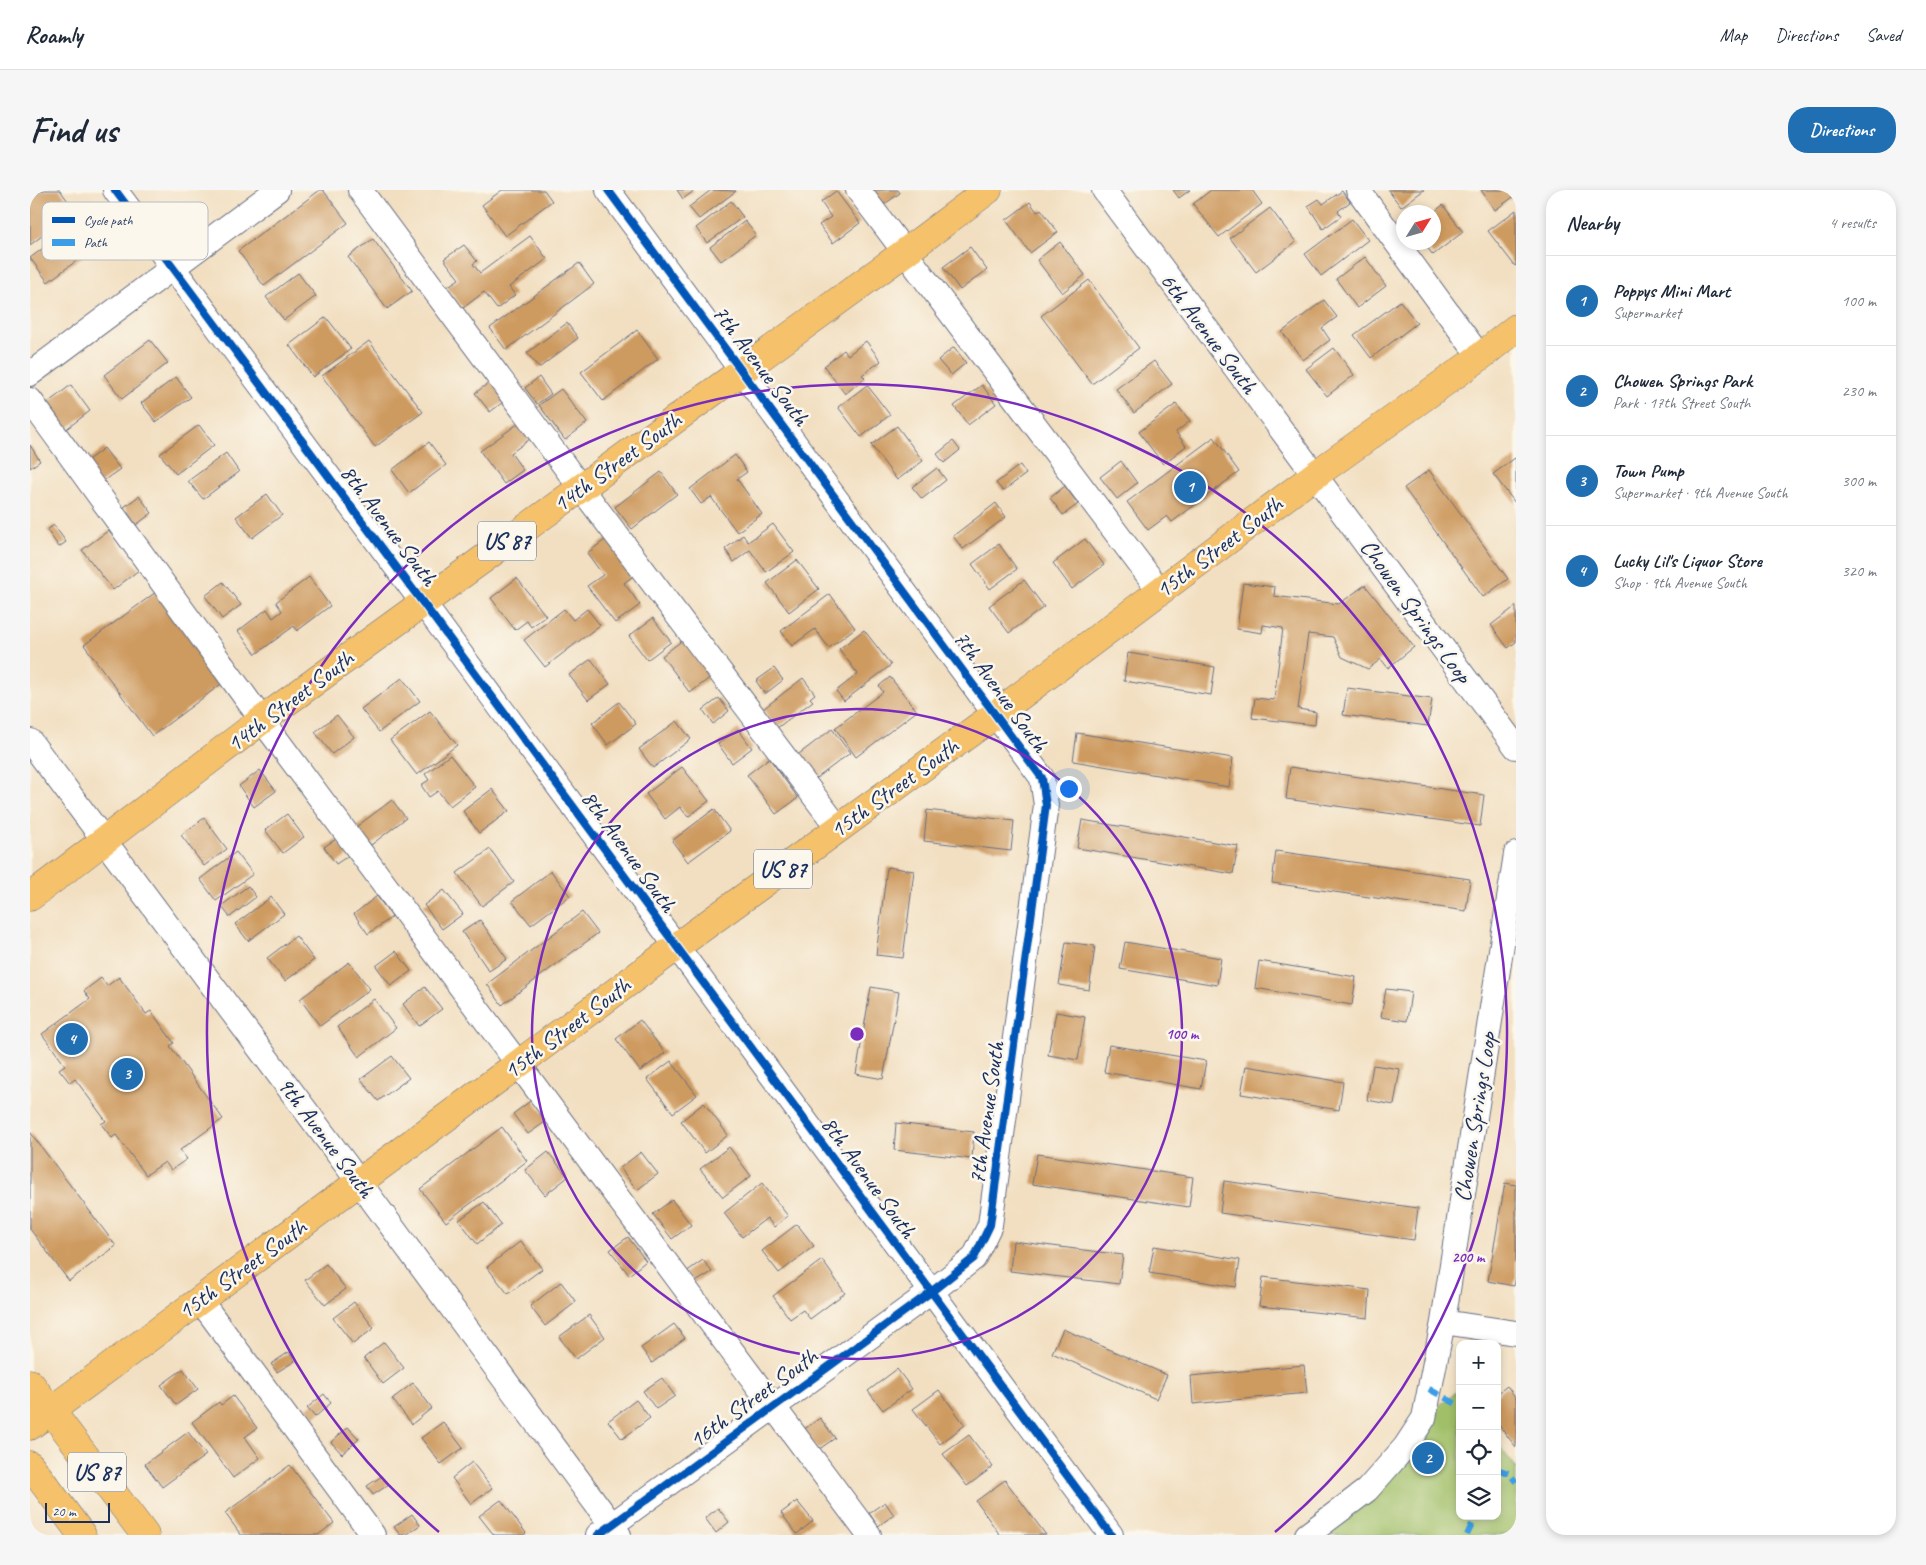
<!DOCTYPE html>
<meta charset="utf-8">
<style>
:root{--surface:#fff;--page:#f6f6f7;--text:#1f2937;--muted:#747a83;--line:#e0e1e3;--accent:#1f6fb2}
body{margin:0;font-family:Caveat,sans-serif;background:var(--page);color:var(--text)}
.controls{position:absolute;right:15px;bottom:15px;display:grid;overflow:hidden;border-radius:10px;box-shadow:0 2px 8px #0003}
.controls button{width:45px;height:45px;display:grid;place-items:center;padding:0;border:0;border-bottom:1px solid var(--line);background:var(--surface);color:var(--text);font:25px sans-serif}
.compass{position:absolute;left:1366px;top:15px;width:45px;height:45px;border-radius:50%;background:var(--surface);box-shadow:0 2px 8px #0003;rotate:53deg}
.scale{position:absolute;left:15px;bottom:12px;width:65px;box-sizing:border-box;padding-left:5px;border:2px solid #1b2f5e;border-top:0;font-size:14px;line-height:18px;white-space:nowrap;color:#1b2f5e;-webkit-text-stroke:4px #fbf7ec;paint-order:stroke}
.you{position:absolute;left:1038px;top:598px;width:18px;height:18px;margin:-12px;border:4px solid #fff;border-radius:50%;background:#1a73e8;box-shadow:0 0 0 8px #1a73e833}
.badge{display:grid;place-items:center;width:32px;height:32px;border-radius:50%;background:var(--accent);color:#fff;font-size:16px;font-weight:700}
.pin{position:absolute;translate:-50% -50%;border:2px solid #fff;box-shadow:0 1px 5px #0006}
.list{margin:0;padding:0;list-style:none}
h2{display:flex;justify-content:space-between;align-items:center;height:65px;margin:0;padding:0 20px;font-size:21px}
h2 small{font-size:16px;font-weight:400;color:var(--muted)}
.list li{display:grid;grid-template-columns:32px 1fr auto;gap:15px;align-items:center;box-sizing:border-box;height:90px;padding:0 20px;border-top:1px solid var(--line)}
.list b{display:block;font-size:19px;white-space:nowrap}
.list p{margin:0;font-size:16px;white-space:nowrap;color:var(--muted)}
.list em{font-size:16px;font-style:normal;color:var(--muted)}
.icon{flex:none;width:28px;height:28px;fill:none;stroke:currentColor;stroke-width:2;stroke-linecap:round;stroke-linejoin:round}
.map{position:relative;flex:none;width:1486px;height:1345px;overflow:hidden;border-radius:20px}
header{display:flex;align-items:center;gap:30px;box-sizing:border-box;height:70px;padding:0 25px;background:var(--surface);border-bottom:1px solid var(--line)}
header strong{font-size:24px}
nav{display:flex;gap:28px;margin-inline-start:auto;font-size:18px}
.intro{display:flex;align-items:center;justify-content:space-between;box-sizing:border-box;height:120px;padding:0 30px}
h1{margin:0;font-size:35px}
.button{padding:12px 22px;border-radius:20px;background:var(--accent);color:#fff;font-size:18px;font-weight:700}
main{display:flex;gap:30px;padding:0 30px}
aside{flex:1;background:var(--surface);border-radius:20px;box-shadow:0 2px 8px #0003}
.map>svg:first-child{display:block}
</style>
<header>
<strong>Roamly</strong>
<nav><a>Map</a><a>Directions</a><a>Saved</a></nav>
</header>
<div class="intro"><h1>Find us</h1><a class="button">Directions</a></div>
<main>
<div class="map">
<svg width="1486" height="1345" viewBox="0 0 1486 1345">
<rect width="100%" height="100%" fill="#fbf7ec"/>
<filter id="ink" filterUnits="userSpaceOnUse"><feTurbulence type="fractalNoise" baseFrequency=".02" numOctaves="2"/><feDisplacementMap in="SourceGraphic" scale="10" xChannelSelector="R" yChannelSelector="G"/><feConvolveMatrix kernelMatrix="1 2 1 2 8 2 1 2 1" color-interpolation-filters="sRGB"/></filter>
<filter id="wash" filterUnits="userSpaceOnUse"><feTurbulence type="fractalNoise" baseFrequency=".0096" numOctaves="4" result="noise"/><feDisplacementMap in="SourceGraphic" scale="20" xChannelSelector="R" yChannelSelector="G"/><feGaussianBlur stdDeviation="1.12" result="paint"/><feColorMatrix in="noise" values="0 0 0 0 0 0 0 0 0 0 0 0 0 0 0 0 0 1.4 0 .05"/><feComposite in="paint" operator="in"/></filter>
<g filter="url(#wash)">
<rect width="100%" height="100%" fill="#f2dfc1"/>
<path fill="#a0bf67" stroke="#5e7762" d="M1428 1200 1430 1203V1326H1467V1253L1486 1278V1345H1278L1394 1228Z"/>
<g id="blocks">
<path fill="#cd9a5f" d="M13 0H30L45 21 0 55V9Z
M290 0H293L318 33 234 96 208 61Z
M472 0H514L522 11 475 46 452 15Z
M647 0H665L653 9Z
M681 0 706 1 669 29 659 17Z
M839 0H868L870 3 852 16Z
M1143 0H1160L1149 8Z
M1181 0H1222L1232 14 1189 47 1163 14Z
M1358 0H1394L1371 17Z
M1451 0H1484L1486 5 1465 20Z
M806 1 830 33 803 53 789 35 801 27 791 12Z
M1312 1 1320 12 1308 21 1311 26 1293 39 1278 16 1289 9 1293 14Z
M701 11 713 27 677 53 666 38Z
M1000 12 1007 22 1011 19 1028 42 1000 63 976 30Z
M1413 15 1433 42 1403 65 1393 52H1404V22Z
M1240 18 1266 52 1226 82 1200 48Z
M1486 20V75L1485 76 1458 41Z
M1322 29 1338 50 1291 86 1275 64Z
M715 31 726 45 691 71 680 57Z
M39 39 57 63 18 92 0 68Z
M500 46 517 69 479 97 485 105 467 119 454 102 433 118 417 97 429 89 414 69 434 55 447 71 443 74 450 83Z
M343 49 382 101 357 119 318 67Z
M1030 52 1055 85 1032 103 1007 70Z
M940 57 957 80 930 100 913 77Z
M1335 67 1356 96 1327 118 1306 89Z
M549 73 564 94 476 160 460 138Z
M268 83 286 106 254 130 236 107Z
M1059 90 1109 158 1062 194 1011 126Z
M1294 110 1307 127 1292 138 1300 150 1273 170 1252 142Z
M1370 111 1387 133 1341 168 1324 145Z
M296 127 321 159 283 187 259 155Z
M537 133 548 148 509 178 497 163Z
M607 140 628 169 573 211 551 182Z
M120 150 138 173 92 209 74 185Z
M339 151 393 222 345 257 292 186Z
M836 151 851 171 832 185 835 188 815 204 794 176 814 160 818 165Z
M924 157 936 173 921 185 908 170Z
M1304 158 1324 185 1297 206 1276 179Z
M1124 171 1142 194 1104 223 1086 199Z
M146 187 161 207 126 232 111 213Z
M509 187 521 204 507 214 495 198Z
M463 190 477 209 460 222 445 203Z
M41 195 60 221 35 240 16 214Z
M837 195 860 225 831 247 808 217Z
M952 195 966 214 938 235 924 216Z
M531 199 557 233 535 250 509 215Z
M1146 214 1160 231 1146 242 1156 256 1133 274 1109 242Z
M489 233 500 249 481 263 493 280 474 294 450 261Z
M169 235 184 255 146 284 130 264Z
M867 236 893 271 867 290 841 255Z
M1184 247 1209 282 1142 332 1137 326 1118 340 1097 312Z
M923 251 930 260 914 273 907 264Z
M399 252 416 275 379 303 362 280Z
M0 255 10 271 0 278Z
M74 258 90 279 69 294 54 273Z
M196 263 209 282 173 309 158 291Z
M705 265 717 282 707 289 732 324 707 342 681 307 671 314 660 299Z
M1485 268 1486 270V314L1463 284Z
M1091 271 1107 293 1087 309 1070 287Z
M990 275 996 284 973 301 966 293Z
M907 278 916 290 892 309 882 297Z
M1399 280 1478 389 1453 407 1374 298Z
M631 282 647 304 602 339 585 317Z
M1035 296 1048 314 1033 325 1020 308Z
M237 304 252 325 222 348 206 327Z
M109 306 122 323 106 335 94 317Z
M966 313 976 327 933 359 923 346Z
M743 334 764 362 736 382 720 360 704 372 695 359 713 345 718 352Z
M24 335 36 352 29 357 17 340Z
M79 340 109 380 83 400 52 360Z
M579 347 606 384 594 393 610 415 585 433 557 396 573 385 557 363Z
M1055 349 1074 375 1042 399 1023 373Z
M969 354 987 379 960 399 942 374Z
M767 370 789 399 759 422 737 393Z
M279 387 300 416 267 441 264 436 226 464 208 441 237 419 243 428 252 421 246 412Z
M487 388 516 426 501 437 497 431 485 440 461 408Z
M994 390 1014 417 979 443 959 416Z
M193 392 211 415 192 429 175 406Z
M1213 393 1245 397 1244 406 1309 414 1335 395 1384 457 1358 478 1351 469 1338 479 1312 467 1303 447 1278 444 1268 519 1286 522 1285 535 1222 528 1225 508 1244 510 1253 438 1233 435 1232 443 1207 439Z
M126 402 194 492 122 546 54 455Z
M800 404 825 438 799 458 785 439 762 456 751 441Z
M1486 416V452L1478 458 1461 435Z
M534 419 543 430 557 419 570 435 515 477 494 450Z
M623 428 641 452 617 470 599 446Z
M834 440 861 475 814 511 806 501 828 484 809 459Z
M654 449 682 486 660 503 632 466Z
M1098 463 1185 477 1181 505 1094 491Z
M561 469 580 494 558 510 539 485Z
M744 478 753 490 735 504 726 491Z
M860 487 887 521 826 567 805 538 853 502 849 496Z
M372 488 390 511 349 542 331 519Z
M773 488 785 504 780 508 783 511 747 538 733 519Z
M1317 498 1402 509 1398 536 1313 525Z
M689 508 699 521 683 534 673 520Z
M589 512 606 534 578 555 562 533Z
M400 521 427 555 387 585 360 550Z
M307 525 324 547 302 564 285 542Z
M647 531 661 549 623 578 609 559Z
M708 539 722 558 702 573 688 554Z
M802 539 820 563 783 591 765 567Z
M1047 543 1203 568 1199 597 1043 571Z
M420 565 445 597 420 616 408 601 399 607 391 595 399 590 395 584Z
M739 568 768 608 746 624 717 585Z
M652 577 679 611 658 627 650 617 635 629 616 604Z
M1260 577 1454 605 1450 636 1256 609Z
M230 580 246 601 224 617 209 596Z
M462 599 479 621 449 643 433 621Z
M362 610 376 628 341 655 326 637Z
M684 619 700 641 658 672 642 651Z
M897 620 984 631 981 661 894 651Z
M257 624 274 647 253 663 235 640Z
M174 628 197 659 174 676 151 645Z
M1052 630 1208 656 1203 684 1047 658Z
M306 649 318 666 306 674 294 657Z
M460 659 484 692 452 716 427 683Z
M1246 661 1440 689 1436 721 1242 693Z
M206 662 223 684 186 711 170 689Z
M857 677 884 681 873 768 846 765Z
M521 681 540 706 501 735 482 711Z
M218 696 226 707 200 727 191 716Z
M414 700 433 724 412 739 394 715Z
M347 706 362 727 338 744 324 724Z
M241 707 254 724 218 751 205 734Z
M552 722 568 743 472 815 457 794Z
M450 730 477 769 459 781 432 742Z
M266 746 284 770 255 791 237 768Z
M1036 752 1065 756 1059 800 1029 795Z
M1095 752 1191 768 1187 795 1090 779Z
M366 761 381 781 361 796 346 776Z
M1229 771 1326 787 1322 815 1225 798Z
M319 772 340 799 290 836 270 809Z
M89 787 116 824 121 821 144 853 140 856 193 929 150 960 157 969 141 980 135 972 116 985 86 945 82 948 71 934 76 931 45 889 40 893 29 879 35 875 12 844 60 809 54 801 71 788 77 796Z
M395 797 412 819 389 836 373 814Z
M841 797 869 802 853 889 826 884Z
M1356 799 1381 802 1377 831 1351 827Z
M344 809 366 838 329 867 307 837Z
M1026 822 1055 827 1048 870 1018 865Z
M610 830 635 863 610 881 586 849Z
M1079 855 1176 871 1171 899 1074 882Z
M362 866 379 888 348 911 331 889Z
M641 871 667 905 643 923 617 889Z
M1343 875 1370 879 1364 915 1337 910Z
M1216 876 1313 892 1309 920 1211 904Z
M503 909 518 930 498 944 483 924Z
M674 913 698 945 675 963 651 931Z
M866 933 944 942 942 969 864 960Z
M472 937 497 971 416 1032 390 999Z
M0 942 86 1056 39 1091 0 1039Z
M699 957 721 986 693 1007 670 979Z
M518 962 538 987 515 1005 495 980Z
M611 962 628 984 607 1000 590 978Z
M1007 964 1163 987 1159 1017 1002 994Z
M1194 991 1388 1018 1384 1050 1190 1023Z
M732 993 758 1026 744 1037 737 1028 712 1047 694 1023Z
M1475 993 1486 995V1087L1484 1096 1458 1091Z
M642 1010 661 1035 642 1049 623 1024Z
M454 1012 471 1035 447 1054 429 1030Z
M767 1034 784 1056 749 1083 732 1061Z
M598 1047 616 1071 599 1085 580 1060Z
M491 1051 512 1079 478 1104 457 1077Z
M983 1051 1093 1065 1089 1094 980 1081Z
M1124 1056 1210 1070 1206 1097 1119 1083Z
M673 1070 682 1082 664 1093 656 1082Z
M792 1070 815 1103 780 1129 773 1120 760 1129 743 1106Z
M296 1074 316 1099 295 1115 275 1090Z
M1233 1087 1340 1100 1338 1128 1229 1116Z
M531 1092 546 1112 515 1136 500 1116Z
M324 1112 344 1138 323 1154 303 1128Z
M559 1125 575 1147 546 1169 529 1147Z
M644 1134 655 1148 622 1173 611 1158Z
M1033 1139 1137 1185 1126 1209 1022 1163Z
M354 1152 374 1178 353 1194 334 1168Z
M259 1162 265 1171 247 1182 241 1174Z
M1274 1175 1277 1203 1163 1214 1161 1186Z
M153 1179 168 1199 146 1215 131 1195Z
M867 1179 882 1199 853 1220 838 1201Z
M632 1188 645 1206 626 1219 613 1201Z
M383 1193 402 1218 382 1234 362 1209Z
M1477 1196 1486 1208V1257L1467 1233V1204Z
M909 1200 935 1235 910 1254 883 1219Z
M294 1204 301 1213 285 1227 277 1218Z
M203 1206 227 1238 215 1247 230 1268 203 1288 162 1232 189 1212 191 1215Z
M606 1210 620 1228 592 1249 578 1231Z
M790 1228 805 1248 788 1260 773 1240Z
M413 1232 433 1258 411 1274 391 1248Z
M318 1237 329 1249 312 1264 301 1252Z
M158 1242 176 1265 132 1297 115 1274Z
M939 1245 963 1277 937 1296 913 1264Z
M442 1272 462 1298 441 1314 422 1288Z
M260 1275 304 1333 288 1345H211L195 1323Z
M352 1286 358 1295 343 1305 337 1296Z
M975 1290 1016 1345H970L946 1311Z
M471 1310 496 1343 494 1345H464L449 1326Z
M767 1311 783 1331 767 1344 751 1323Z
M855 1312 864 1325 848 1336 839 1323Z
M688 1318 699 1332 686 1343 675 1328Z
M382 1324 390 1335 376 1345H370L364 1337Z"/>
</g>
</g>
<g filter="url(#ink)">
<use href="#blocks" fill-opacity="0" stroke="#666d81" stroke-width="1"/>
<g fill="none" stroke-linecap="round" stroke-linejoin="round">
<g stroke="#666d81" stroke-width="26">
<path id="minor" d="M85 0 393 413 1081 1345
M330 0 551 298 809 639
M828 0 1130 401
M1074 0 1486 557
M1328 0 1450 167
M0 184 247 0
M0 210 232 530 839 1345
M0 551 329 992 589 1345
M170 1110 343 1345
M1413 1132 1486 1143
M568 1345 901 1102 944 1068 960 1035 1016 615 1012 588 578 0
M1277 1345 1337 1300 1375 1257 1394 1228 1413 1132 1486 664"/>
</g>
<g stroke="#666d81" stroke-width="29">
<path id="major" d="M0 707 232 530 874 63 958 0
M0 1236 646 757 966 524 1285 285 1450 167 1486 138"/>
</g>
<g stroke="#666d81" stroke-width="29">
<path id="highway" d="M0 1193 115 1345
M0 1275 52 1345"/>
</g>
<use href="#minor" stroke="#fff" stroke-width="24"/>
<use href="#major" stroke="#f5c16b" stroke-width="28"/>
<use href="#highway" stroke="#f5c16b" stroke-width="28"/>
<path stroke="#3b9de6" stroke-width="6" stroke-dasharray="12 6" stroke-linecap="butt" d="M1399 1199 1430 1216
M1467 1279 1479 1283 1486 1292
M1437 1345 1446 1326"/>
<g stroke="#fbf7ec" stroke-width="11">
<path id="cycleway" d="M85 0 393 413 1081 1345
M568 1345 901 1102 944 1068 960 1035 1016 615 1012 588 578 0"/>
</g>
<use href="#cycleway" stroke="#0057b8" stroke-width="8"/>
</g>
</g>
<g fill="none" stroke="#7b2cbf" stroke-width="2.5">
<circle cx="827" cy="844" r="325"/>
<path d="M409 1342A650 650 0 1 1 1245 1342"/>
</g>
<g text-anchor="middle" stroke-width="5" stroke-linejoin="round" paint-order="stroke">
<g fill="#fbf7ec" stroke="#5e6b89" stroke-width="1">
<rect x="448" y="331.5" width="58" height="39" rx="4"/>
<rect x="724" y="659.5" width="58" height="39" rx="4"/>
<rect x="38" y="1262.5" width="58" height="39" rx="4"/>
</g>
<g font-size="22" font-weight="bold" fill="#1b2f5e">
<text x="477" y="359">US 87</text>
<text x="753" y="687">US 87</text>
<text x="67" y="1290">US 87</text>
</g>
<g font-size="24" fill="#1b2f5e" stroke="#fbf7ec">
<text transform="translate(1179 143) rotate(53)" y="8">6th Avenue South</text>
<text transform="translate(731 175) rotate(53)" y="8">7th Avenue South</text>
<text transform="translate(587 272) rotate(-36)" y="8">14th Street South</text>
<text transform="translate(359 335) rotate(53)" y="8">8th Avenue South</text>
<text transform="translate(1189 357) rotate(-37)" y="8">15th Street South</text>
<text transform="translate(1386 421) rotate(54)" y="8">Chowen Springs Loop</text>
<text transform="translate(971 501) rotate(54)" y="8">7th Avenue South</text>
<text transform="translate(260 511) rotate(-37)" y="8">14th Street South</text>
<text transform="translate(864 598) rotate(-36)" y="8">15th Street South</text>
<text transform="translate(599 661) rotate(54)" y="8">8th Avenue South</text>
<text transform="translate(537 838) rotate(-37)" y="8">15th Street South</text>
<text transform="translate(956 923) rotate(-82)" y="8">7th Avenue South</text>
<text transform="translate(1445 927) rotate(-81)" y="8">Chowen Springs Loop</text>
<text transform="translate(296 947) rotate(53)" y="8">9th Avenue South</text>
<text transform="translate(839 987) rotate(54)" y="8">8th Avenue South</text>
<text transform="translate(212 1079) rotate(-36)" y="8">15th Street South</text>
<text transform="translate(723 1208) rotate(-36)" y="8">16th Street South</text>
</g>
</g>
<rect x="12" y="12" width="166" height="58" rx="8" fill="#fbf7ec" stroke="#b8bbc1" stroke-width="1"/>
<rect x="22" y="27" width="23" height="6" fill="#0057b8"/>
<rect x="22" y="49" width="23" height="7" fill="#3b9de6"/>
<g font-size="14" fill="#1b2f5e">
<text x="54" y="35">Cycle path</text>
<text x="54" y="57">Path</text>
</g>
<circle cx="827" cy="844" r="8" fill="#7b2cbf" stroke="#fbf7ec" stroke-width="2.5"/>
<g font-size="15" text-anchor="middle" font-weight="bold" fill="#7b2cbf" stroke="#fbf7ec" stroke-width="5" stroke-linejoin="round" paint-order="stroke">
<text x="1152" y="849">100 m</text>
<text x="1438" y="1072">200 m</text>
</g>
</svg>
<div class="controls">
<button>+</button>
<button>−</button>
<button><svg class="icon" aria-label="locate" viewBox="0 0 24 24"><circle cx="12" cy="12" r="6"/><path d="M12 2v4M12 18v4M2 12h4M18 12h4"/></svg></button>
<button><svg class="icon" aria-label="layers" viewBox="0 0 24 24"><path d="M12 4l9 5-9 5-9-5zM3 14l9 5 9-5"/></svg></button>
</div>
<svg class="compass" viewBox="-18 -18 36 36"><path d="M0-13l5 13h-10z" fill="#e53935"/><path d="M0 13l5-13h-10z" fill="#747a83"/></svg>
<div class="scale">20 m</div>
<div class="you"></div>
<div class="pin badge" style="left:1160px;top:297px">1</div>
<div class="pin badge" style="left:1398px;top:1268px">2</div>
<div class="pin badge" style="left:97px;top:884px">3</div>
<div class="pin badge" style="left:42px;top:849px">4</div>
</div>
<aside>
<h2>Nearby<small>4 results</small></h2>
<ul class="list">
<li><span class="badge">1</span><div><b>Poppys Mini Mart</b><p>Supermarket</p></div><em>100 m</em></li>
<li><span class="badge">2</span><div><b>Chowen Springs Park</b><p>Park · 17th Street South</p></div><em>230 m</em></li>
<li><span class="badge">3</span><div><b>Town Pump</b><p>Supermarket · 9th Avenue South</p></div><em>300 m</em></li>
<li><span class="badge">4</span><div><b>Lucky Lil's Liquor Store</b><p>Shop · 9th Avenue South</p></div><em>320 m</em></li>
</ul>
</aside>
</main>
